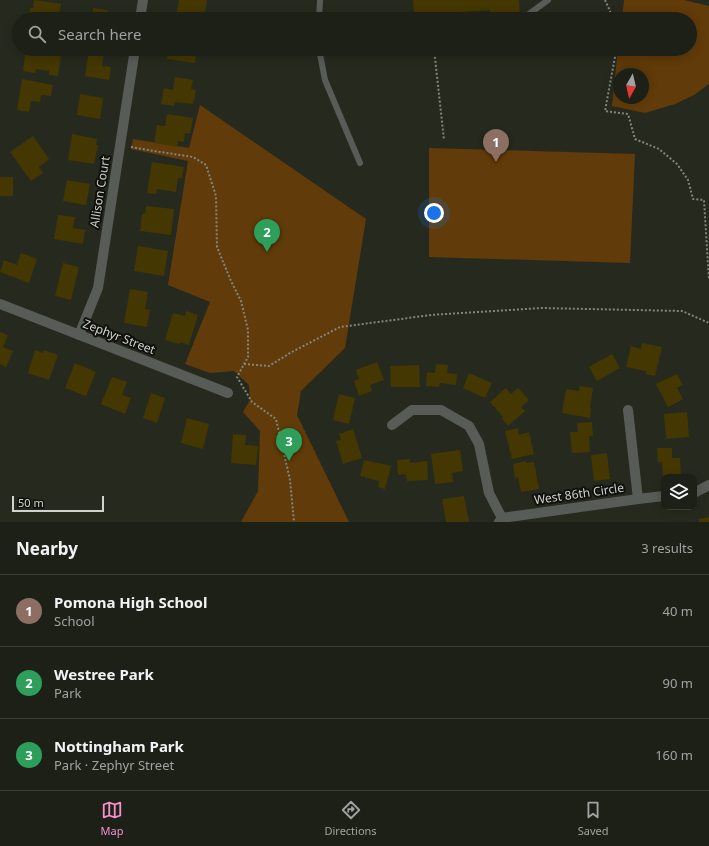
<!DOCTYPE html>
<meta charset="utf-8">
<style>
:root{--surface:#1c2016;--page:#25281f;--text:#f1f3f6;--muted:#a0a3a1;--line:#3a3e35;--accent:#f790cd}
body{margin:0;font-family:"Noto Sans",sans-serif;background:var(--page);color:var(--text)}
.controls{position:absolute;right:12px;bottom:12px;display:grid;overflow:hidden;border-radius:8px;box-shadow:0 2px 10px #0003}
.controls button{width:36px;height:36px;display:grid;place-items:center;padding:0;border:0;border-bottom:1px solid var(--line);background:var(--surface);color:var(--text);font:20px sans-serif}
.compass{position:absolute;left:613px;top:68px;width:36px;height:36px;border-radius:50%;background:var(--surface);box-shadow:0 2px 10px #0003;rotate:188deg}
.scale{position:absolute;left:12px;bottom:10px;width:92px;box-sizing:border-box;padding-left:4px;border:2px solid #d0d3cb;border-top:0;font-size:11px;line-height:14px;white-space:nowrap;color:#d0d3cb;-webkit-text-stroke:3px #10110c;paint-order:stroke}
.you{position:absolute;left:434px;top:213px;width:14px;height:14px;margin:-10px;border:3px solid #fff;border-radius:50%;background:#1a73e8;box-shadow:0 0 0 6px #1a73e833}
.badge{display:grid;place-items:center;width:26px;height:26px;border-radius:50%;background:var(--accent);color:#fff;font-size:13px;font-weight:700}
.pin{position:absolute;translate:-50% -33px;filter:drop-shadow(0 1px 2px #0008)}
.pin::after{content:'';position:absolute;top:21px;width:14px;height:12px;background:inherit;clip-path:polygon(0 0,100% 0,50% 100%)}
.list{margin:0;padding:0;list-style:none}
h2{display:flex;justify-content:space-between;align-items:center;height:52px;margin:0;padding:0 16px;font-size:17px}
h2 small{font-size:13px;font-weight:400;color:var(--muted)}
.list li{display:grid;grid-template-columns:26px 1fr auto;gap:12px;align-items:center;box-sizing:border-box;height:72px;padding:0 16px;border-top:1px solid var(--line)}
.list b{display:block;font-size:15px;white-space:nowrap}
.list p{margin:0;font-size:13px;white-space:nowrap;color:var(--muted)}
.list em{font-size:13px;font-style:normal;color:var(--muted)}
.icon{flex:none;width:22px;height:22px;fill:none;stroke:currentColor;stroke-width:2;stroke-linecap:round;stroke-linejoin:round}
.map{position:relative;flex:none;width:709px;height:522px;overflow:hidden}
.search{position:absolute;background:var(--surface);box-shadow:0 2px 10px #0003;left:12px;right:12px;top:12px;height:44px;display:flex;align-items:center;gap:10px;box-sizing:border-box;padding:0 14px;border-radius:22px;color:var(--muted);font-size:15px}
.sheet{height:268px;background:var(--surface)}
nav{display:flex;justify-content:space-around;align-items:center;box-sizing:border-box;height:56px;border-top:1px solid var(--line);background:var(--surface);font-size:11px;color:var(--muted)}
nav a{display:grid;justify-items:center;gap:2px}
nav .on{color:var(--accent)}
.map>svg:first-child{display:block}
</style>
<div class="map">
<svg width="709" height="522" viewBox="0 0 709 522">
<rect width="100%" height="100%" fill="#262a1e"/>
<path fill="#613b09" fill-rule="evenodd" d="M624 0H684L709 6V84L694 95 675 104 645 113 612 106 618 49H690V19H622ZM619 74H643V98H619Z
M200 105 366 219 345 348 301 391 297 415 349 522H241L258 491 260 431 243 412 250 400 249 385 234 371 210 373 185 364 210 302 168 285 188 161 131 149 133 139 189 148Z
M429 148 635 154 630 263 429 257Z"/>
<path fill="#443701" d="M34 0 61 4 58 19H29L30 8H33Z
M179 0H207L204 19H191L176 17Z
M413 0H519L520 19H490V10L414 15Z
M93 8 108 10 107 19H92Z
M36 49H54L53 55 61 56 58 76 49 75V71L36 69 35 73 23 71 25 55 35 56Z
M89 49 104 52 102 66 111 67 109 80 85 76Z
M168 49H197L195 63 167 59Z
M175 77 193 80 191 89 196 90 193 104 175 102 174 106 161 104 164 88 173 90Z
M22 79 53 85 51 96 41 95 40 102 31 101 29 112 17 110Z
M80 94 103 98 100 119 77 115Z
M167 114 193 118 190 134 185 133 184 142 178 141 177 147 154 143 157 125 165 126Z
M72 134 97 139 96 145H98L94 164 68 160Z
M33 136 49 159 39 167 43 173 31 181 10 152Z
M152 162 184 167 182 178H178L176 192 157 189 156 194 147 193Z
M0 177H13V196H0Z
M67 180 90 184 86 205 63 201Z
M146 206 174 209 171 235 140 231 142 214H145Z
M58 215 75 217 73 228 85 230 83 244 54 239Z
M138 246 168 251 164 276 134 271Z
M21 253 37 259 29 283 0 272 4 260 17 265Z
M63 263 79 267 71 300 55 296Z
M130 289 148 292 145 309 150 310 147 327 124 323Z
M186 311 198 315 189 345 180 342V344L165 340 173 313 185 316Z
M0 332 8 335 3 347 13 351 6 367 0 364Z
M642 343 662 347 655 376 646 374V371L626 367 631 346 641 349Z
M35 350 43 353 44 350 58 355 49 380 28 373Z
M612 354 620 368 597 381 589 367Z
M377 362 384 380 370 385 372 391 359 396 354 381 359 379 356 370Z
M75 363 96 372 86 396 65 388Z
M436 364 448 365 447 373 457 374 456 385 440 383 439 387 426 386 427 372 435 373Z
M419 365 420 387H391L390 366Z
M469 373 492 383 485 398 463 388Z
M677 374 683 385 677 388 683 399 668 407 656 384Z
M112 377 127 382 122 395 131 398 125 414 101 404Z
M580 386 593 388 590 408H591L590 418 562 413 566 389 579 391Z
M506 388 511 394 518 388 529 400 521 407 525 411 508 426 502 419 503 417 490 402Z
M151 393 165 398 157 423 143 418Z
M339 394 355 398 349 424 333 420Z
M687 412 689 437 666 439 664 414Z
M187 418 209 424 203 449 181 443Z
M592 422 593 436H589L590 452 572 453 570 432H578L577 423Z
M518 428 519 435 529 432 534 454 512 459 505 431Z
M353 429 362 458 343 464 336 441 341 440 339 434Z
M233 434 246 435 245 445 258 446 256 465 231 463Z
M657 448H672V458H680L681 476 663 477 662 462H658Z
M460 450 463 471 452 473 453 482 435 484 431 454Z
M607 453 610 479 594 481 591 455Z
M410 459V463L427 461 428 480 407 481 406 474 398 475 397 460Z
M364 460 391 466 385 489 378 487 379 481 360 476Z
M526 461V463L534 462 539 489 521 492 518 477 515 478 513 464Z
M464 496 469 522H446L442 499Z
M709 517V522H699V519Z"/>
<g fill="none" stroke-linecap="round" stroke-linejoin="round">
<path stroke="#82867c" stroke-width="2" stroke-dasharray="2 2" stroke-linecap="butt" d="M605 0 610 11 611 19
M434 49 444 140
M614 49 615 57 605 111 628 114 635 139 659 149 677 164 688 180 693 199 704 200 709 280
M131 147 154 151 193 157 206 165 216 196 217 247 231 281 241 301 248 330V357L237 377 252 402 276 419 290 480 294 522
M244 364 269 366 290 353 340 327 431 315 541 308 682 311 709 323"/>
<path stroke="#575c57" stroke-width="6" d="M529 14 548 0
M319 19 320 0
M319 49 325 80 360 163"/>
<path stroke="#575c57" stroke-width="10" d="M140 19 143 0
M0 304 228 393
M79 335 98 288 135 49
M628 410 638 499
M392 425 412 410H441L469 426 479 444 489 493 502 518
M694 493 709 485
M499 522 502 518 638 499 664 496"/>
</g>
<g text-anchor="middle" stroke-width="4" stroke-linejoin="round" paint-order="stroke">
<g font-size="12" fill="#d0d3cb" stroke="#10110c">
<text transform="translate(100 192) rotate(-81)" y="4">Allison Court</text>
<text transform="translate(119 337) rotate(21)" y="4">Zephyr Street</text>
<text transform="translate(579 494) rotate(-8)" y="4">West 86th Circle</text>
</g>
</g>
</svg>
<div class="controls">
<button><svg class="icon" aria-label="layers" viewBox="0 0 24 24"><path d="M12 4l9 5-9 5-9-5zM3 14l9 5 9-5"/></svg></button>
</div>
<svg class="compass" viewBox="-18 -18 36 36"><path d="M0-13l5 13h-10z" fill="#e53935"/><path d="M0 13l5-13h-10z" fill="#a0a3a1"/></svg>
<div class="scale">50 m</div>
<div class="you"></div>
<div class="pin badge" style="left:496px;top:162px;background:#8d6e63">1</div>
<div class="pin badge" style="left:267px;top:252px;background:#2e9e5b">2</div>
<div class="pin badge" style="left:289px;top:461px;background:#2e9e5b">3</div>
<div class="search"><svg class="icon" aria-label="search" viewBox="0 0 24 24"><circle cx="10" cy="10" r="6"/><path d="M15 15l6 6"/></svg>Search here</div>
</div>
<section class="sheet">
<h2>Nearby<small>3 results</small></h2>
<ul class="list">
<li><span class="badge" style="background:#8d6e63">1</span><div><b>Pomona High School</b><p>School</p></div><em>40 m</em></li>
<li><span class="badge" style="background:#2e9e5b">2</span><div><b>Westree Park</b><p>Park</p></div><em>90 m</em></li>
<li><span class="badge" style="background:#2e9e5b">3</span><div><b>Nottingham Park</b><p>Park · Zephyr Street</p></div><em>160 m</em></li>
</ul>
</section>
<nav>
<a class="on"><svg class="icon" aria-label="map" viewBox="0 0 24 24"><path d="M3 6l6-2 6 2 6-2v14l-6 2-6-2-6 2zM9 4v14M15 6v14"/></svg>Map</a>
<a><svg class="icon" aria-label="directions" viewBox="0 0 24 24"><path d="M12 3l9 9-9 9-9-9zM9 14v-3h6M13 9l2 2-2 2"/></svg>Directions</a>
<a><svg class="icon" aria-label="saved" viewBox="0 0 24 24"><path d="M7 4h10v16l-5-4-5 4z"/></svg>Saved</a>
</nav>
